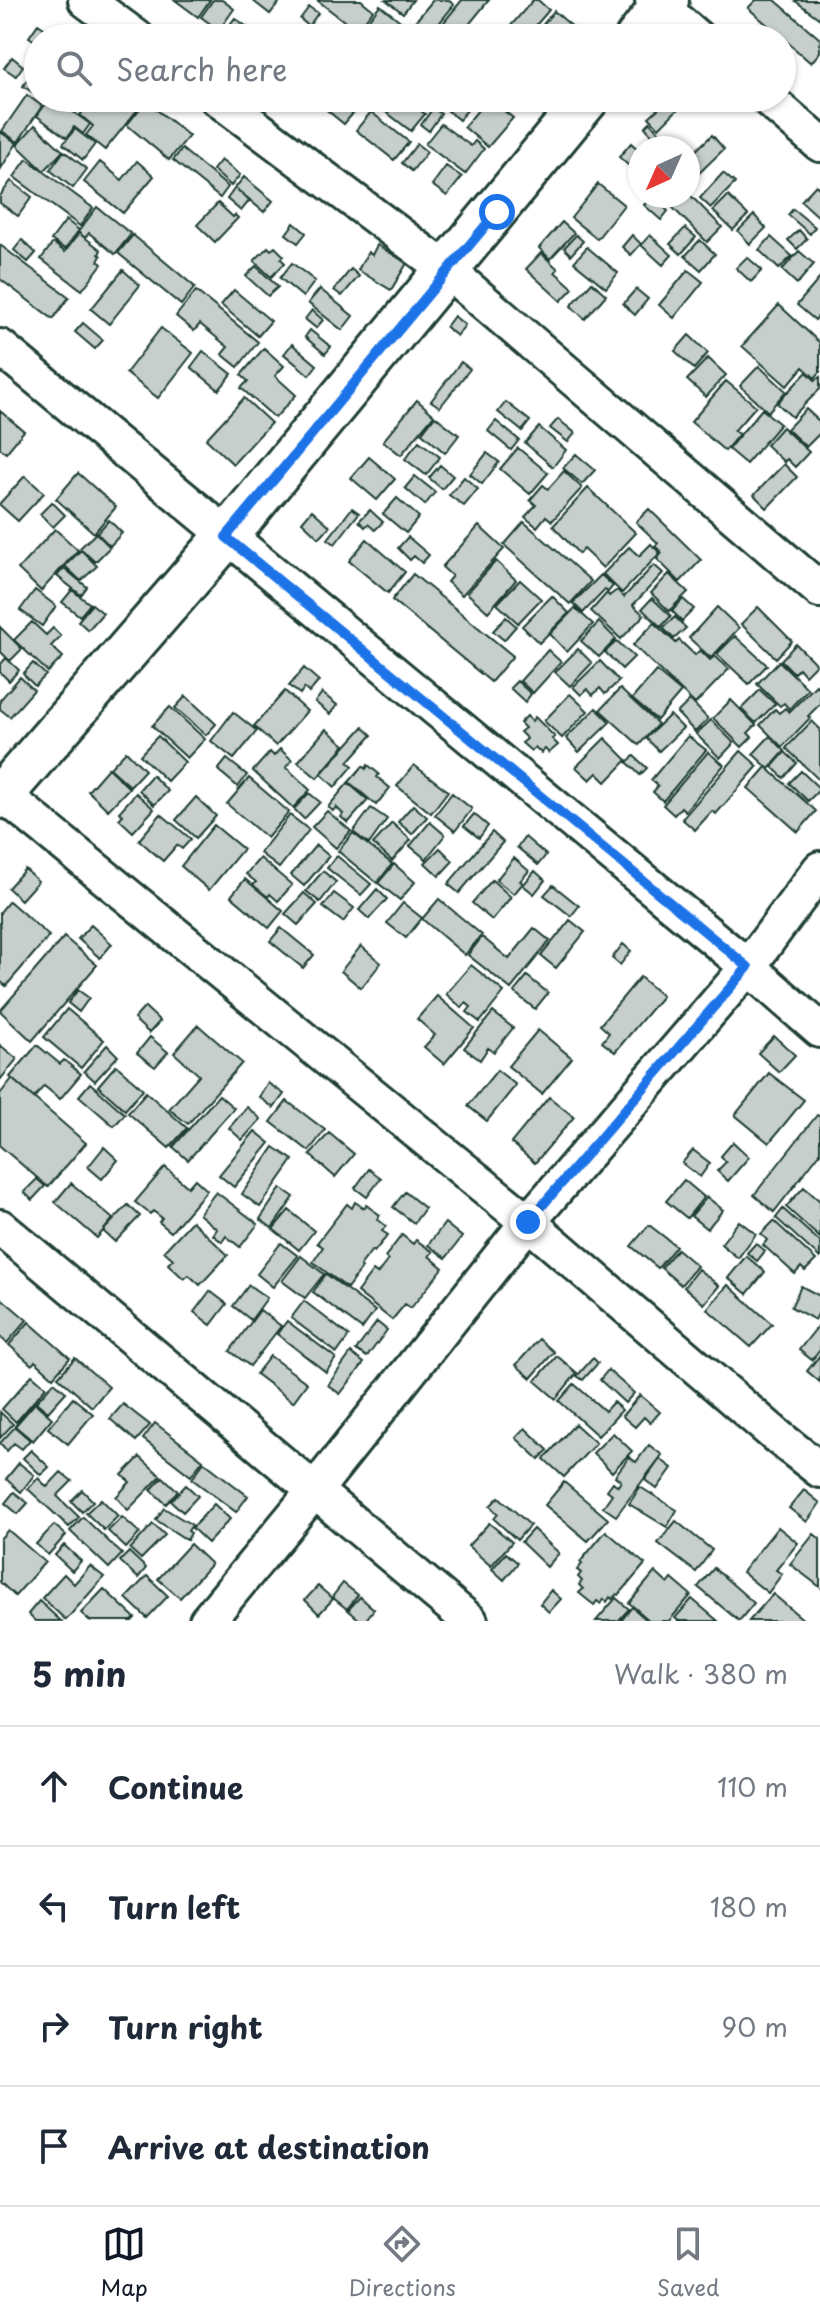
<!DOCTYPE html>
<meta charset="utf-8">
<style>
:root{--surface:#fff;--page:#f6f6f7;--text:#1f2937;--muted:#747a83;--line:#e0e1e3;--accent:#111827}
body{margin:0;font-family:"Playpen Sans",sans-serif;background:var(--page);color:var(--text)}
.compass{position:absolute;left:628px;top:136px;width:72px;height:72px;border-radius:50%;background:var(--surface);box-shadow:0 2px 6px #0004;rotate:225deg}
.stop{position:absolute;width:24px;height:24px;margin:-18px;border:6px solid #1a73e8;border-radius:50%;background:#fff}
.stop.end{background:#1a73e8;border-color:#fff;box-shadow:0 2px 8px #0008}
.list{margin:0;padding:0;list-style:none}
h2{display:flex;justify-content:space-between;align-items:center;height:104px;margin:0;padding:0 32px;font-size:34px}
h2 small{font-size:26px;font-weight:400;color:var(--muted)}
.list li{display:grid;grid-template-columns:52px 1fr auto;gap:24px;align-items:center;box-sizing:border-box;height:120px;padding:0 32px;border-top:2px solid var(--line)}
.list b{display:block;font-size:30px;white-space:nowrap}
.list em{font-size:26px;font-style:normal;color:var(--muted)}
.icon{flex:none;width:44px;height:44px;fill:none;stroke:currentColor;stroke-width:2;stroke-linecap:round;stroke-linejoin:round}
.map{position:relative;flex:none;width:820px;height:1621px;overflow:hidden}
.search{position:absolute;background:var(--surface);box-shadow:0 2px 6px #0004;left:24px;right:24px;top:24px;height:88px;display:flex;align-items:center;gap:20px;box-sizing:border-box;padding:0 28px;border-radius:44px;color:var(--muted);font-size:30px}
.sheet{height:584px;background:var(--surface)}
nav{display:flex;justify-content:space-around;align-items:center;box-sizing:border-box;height:112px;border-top:2px solid var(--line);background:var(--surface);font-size:22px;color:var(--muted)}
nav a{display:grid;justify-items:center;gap:4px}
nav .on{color:var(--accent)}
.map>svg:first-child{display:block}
</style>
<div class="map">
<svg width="820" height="1621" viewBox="0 0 820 1621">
<rect width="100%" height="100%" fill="#fff"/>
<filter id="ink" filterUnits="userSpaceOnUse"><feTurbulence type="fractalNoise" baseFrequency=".0125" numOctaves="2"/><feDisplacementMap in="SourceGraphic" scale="16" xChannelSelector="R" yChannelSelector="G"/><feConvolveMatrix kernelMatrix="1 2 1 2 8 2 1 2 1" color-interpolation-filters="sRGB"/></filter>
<g filter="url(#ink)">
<path fill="#c7cfcc" stroke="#1f3d34" stroke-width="2" d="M175 0H210L198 17Z
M213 0H222L234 9 219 30 201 17Z
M252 0H275L279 3 270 14Z
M317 0H361L373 10 357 31Z
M386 0H413L403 13Z
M433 0H448L454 5 429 36 414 23Z
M462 0H489L458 38H431Z
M533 0H538L549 10 525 38H505L502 36Z
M756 0H775L820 39V52L811 63 748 8Z
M794 0H820V19Z
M380 5 404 24 393 38H380L364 26Z
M309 7 318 13 309 26 300 19Z
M554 11 581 34 577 38H532Z
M235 18 254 32 249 38H232L224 32Z
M38 24 53 34 50 38H38V43L29 37Z
M12 57 23 66 16 76 4 68Z
M38 64V96L23 86Z
M27 95 42 106 18 142 2 131Z
M50 98H54L90 124 83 134 74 127 67 138 37 116Z
M94 98H127L139 108 105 150 86 135 93 126 80 115Z
M312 98H366L344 124Z
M384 98H404L425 114 411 131 378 106Z
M459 98H477L459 120 448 111Z
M488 98 513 118 488 147 464 127Z
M670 98H674L681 106 659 128 649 117Z
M146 101 189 136 169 160 127 125Z
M433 108 441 114 429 131 421 125Z
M371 112 409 142 394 160 356 130Z
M650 122 665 139 660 144 645 127Z
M441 124 471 146 475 141 484 149 465 174 425 144Z
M35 125 63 151 44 171 17 145Z
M75 129 95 144 83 160 63 144Z
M0 132 17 143 0 170Z
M712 135 724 149 695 177 688 170V158Z
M631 143 640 151V176L619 157Z
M417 144 427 152 412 171 402 163Z
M182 149 228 187 220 198 173 160Z
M64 151 87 169 73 188 50 170Z
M27 159 93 208 80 226 14 177Z
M221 160 240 175 231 186 213 170Z
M137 161 154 176 123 213 84 182 100 162 122 180Z
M446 166 462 177 447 196 432 185Z
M723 173 735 183 711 208 700 198Z
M244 177 273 201 264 212 235 188Z
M11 181 32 197 18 216 0 203V196Z
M598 184 624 205 597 239 571 218Z
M816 185 820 189V218L801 201Z
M235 188 250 200 241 211 227 199Z
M688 193 722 227 707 242 661 196H688Z
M652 196 668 211 661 220 644 205Z
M728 196 748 215 733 230 713 211Z
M218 203 233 217 235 215 238 218 215 242 197 225Z
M97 207 131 234 115 254 89 233 85 238 78 232Z
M793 209 815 227 810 234 788 215Z
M754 215 766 228 750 244 738 231Z
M66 220 79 230 65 249 51 240Z
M562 222 574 233 550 259 539 248Z
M294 223 306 233 298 243 286 234Z
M685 228 696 237 681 254 670 244Z
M799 230 807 239 797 249 788 240Z
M79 233 101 250 99 254 101 256 98 261 102 264 82 290 41 259 53 243 65 252Z
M133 235 195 287 181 305 118 253Z
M576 235 583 241 571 255 564 248Z
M632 235 641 244 631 255 622 247Z
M650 235 672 255 663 265 641 245Z
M771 237 792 256 779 269 759 250Z
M22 240 36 253 28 262 14 250Z
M700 240 715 254 701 270 685 256Z
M0 245 69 297 53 319 0 279Z
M377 245 407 263 391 290 358 270 368 252 372 255Z
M268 247 271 250 275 247 284 256 281 259 285 263 271 277 254 261Z
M587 247 618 273 606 288 574 262Z
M799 251 814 264 797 284 782 270Z
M541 253 558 269 555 272 573 288 561 301 526 269Z
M747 257 762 270 751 282 736 268Z
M292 263 315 281 303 297 280 278Z
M256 266 278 287 268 296 246 276Z
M351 269 359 276 342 296 334 290Z
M123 270 140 285 109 324 91 309Z
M688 270 703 282 674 318 659 305Z
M820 278V314L815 320 797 305Z
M592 282 606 295 585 319 571 306Z
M320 289 353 316 342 330 308 303Z
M636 289 648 299 635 315 623 304Z
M234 290 271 321 258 336 221 305Z
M196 291 258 342 238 367 222 354 228 347 200 324 194 331 176 316Z
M779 305 820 343V372L815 378 803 367 787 386 742 346Z
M312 310 323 320 316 328 305 319Z
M454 316 465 325 457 336 446 327Z
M83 323 103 340 95 349 75 332Z
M161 328 193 353 158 398 126 373Z
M310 330 331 347 325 354 305 337Z
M689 335 708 353 694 369 675 351Z
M292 344 317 365 309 375 284 354Z
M264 348 284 366 275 376 296 395 275 418 241 388 248 381 241 375Z
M203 351 232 374 219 390 191 367Z
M708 358 726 375 706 397 687 380Z
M461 362 470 369 440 407 431 401Z
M759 366 786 391 768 412 740 386Z
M807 372 815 380 820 377V389L792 417 777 403Z
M726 381 756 406 734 431 739 434 725 451 691 422Z
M244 398 271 423 233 464 206 439Z
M417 400 434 415 401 455 383 441Z
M506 402 530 421 522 431 498 412Z
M762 409 780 424 746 464 728 449Z
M806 409 820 422V433L806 447 787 429Z
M0 411 24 431 6 453 0 448Z
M435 416 459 435 445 453 422 433Z
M558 419 575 433 568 442 550 428Z
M496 421 519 440 511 450 488 431Z
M539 427 566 450 553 467 525 443Z
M782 427 809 452 795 467 787 459 784 462 766 445Z
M419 441 440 457 426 475 405 459Z
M518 448 548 473 530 494 500 469Z
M487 453 499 462 482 484 470 474Z
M576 454 595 470 582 484 563 468Z
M369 457 395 479 377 500 351 478Z
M784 464 797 477 767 508 754 495Z
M440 465 453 476 442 489 429 478Z
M564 471 582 488 552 521 546 516 537 527 525 517 536 505 530 500 543 485 548 489Z
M78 473 116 507 94 533 56 499Z
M25 476 44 493 18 521 0 505V503Z
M415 476 435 492 425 505 405 488Z
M464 477 478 489 464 506 449 495Z
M588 488 636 533 603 568 583 549 579 554 553 526Z
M397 498 419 517 406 533 383 514Z
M52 502 65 515 53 527 40 514Z
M352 508 359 513 335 544 328 539Z
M649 509 701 560 680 582 657 559 662 553 655 546 658 543 636 522Z
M312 510 330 526 319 538 302 522Z
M370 510 383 522 375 530 368 524 365 527 359 521Z
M109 520 122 533 110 546 97 533Z
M524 522 591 581 570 604 504 545Z
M479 526 504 549 462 595 447 582 452 576 442 567Z
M55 529 78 550 41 591 18 569Z
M96 533 110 547 95 562 80 548Z
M408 537 429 555 422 563 414 556 410 560 398 548Z
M367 539 405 572 388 593 349 561Z
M651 544 660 553 622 593 603 574 629 547 639 556Z
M81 550 97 566 81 581 65 566Z
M496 561 516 580 488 612 467 593Z
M654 565 663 573 633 605 644 615 621 639 591 611 607 593 609 596 617 590 624 597Z
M64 568 87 587 81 595 57 576Z
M413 574 513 656 491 682 392 600Z
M669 574 688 592 669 611 651 593Z
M601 575 613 586 608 592 605 590 583 613 573 603Z
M520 580 541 599 518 623 497 604Z
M35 590 56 606 42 626 20 610Z
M72 590 90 604 80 616 62 602Z
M552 596 569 613 539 643 522 626Z
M652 598 671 616 661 627 642 609Z
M683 599 694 609 682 621 672 611Z
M92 604 103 613 88 630 78 621Z
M717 607 739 628 711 658 689 638Z
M758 607 792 641 776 658 741 624Z
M575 608 593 624 567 652 550 634Z
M506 617 516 626 504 640 493 631Z
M675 617 686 628 674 639 663 628Z
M32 622 46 635 53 628 61 636 51 646 63 657 48 672 14 640Z
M599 622 616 639 599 657 581 641Z
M654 623 676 643 679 640 695 655 700 650 710 660 715 656 729 669 695 704 633 645Z
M0 627 22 649 10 661 0 651Z
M735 636 767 665 749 684 717 654Z
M617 641 634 657 622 669 605 652Z
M796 644 816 664 805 675 799 668 794 673 781 660Z
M578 649 592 663 570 686 555 672Z
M548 650 561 662 533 693 520 681Z
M6 658 19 670 9 681 0 672V665Z
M600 661 619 681 605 694 600 688 593 695 587 689 581 695 573 687Z
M779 661 808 689 789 709 784 703 780 706 757 684Z
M33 663 46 675 35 686 23 674Z
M304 668 319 681 309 693 304 688 300 694 289 686Z
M656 671 681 692 657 720 632 699Z
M20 677 34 690 10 717 0 709V700Z
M517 681 531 694 525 702 510 688Z
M816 685 820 689V704L808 716 810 718 782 747 760 725 775 709 779 713 785 708 789 712Z
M620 689 658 724 639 745 600 710Z
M760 690 775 704 756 723 741 709Z
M285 691 307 711 276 746 254 726Z
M322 693 337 705 330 714 315 702Z
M570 694 588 711 562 738 544 721Z
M186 696 216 724 206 735 175 708Z
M690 700 708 719 695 732 677 713Z
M731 700 756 725 748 733 752 737 742 747 713 718Z
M170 707 205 739 187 758 152 726Z
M596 708 610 722 579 752 566 738Z
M233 712 257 731 234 759 211 741Z
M670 715 683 728 659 751 646 738Z
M527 716 532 721 535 717 555 737 552 739 558 745 549 753 545 749 541 753 535 747 531 751 522 743 527 739 520 732 525 728 520 723Z
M711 720 734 743 720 758 696 734Z
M812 721 820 729V781L786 748Z
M363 727 372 735 348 762 353 766 335 787 321 774Z
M326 729 345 745 317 778 298 762Z
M158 736 185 762 167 781 140 755Z
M688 736 706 750 663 801 653 792 658 786 651 780Z
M770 736 785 751 769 769 753 754Z
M605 738 627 760 606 782 597 773 590 780 576 767Z
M280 749 292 760 286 767 310 790 293 808 253 771 270 752 274 756Z
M126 751 145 770 130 786 110 768Z
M741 751 758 766 716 814 712 811 695 830 682 819Z
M708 752 724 765 685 811 681 807 674 815 663 805Z
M785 752 797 763 784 778 772 767Z
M634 756 647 768 640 775 627 762Z
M227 759 247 775 238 787 218 770Z
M368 765 379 774 377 777 390 788 376 805 349 782 363 766 366 769Z
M414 765 448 791 431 813 397 786Z
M766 767 816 811 798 832 748 788Z
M108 768 129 788 108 810 88 791Z
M801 771 820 789 808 801 789 783Z
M152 775 168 791 154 805 139 790Z
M249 778 289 812 267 838 227 804Z
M348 783 368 800 348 823 341 817 343 814 336 807 333 811 328 807Z
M136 793 154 809 133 832 119 819 123 815 119 812Z
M309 793 320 802 304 819 294 809Z
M452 793 472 809 455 831 435 815Z
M196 797 216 816 196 838 176 820Z
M413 805 427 817 412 834 398 822Z
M371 808 387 819 369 844 353 832Z
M327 811 351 831 336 848 312 827Z
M161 814 191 839 182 849 177 845 163 861 139 840Z
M474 814 488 826 479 838 464 826Z
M290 815 309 830 279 868 260 853Z
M430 822 445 835 426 859 410 846Z
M392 823 411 840 392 861 373 844Z
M214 825 243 849 209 890 181 866Z
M492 832 503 842 459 893 448 884Z
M353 833 392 864 377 883 338 851Z
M525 837 546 855 538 865 517 847Z
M316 845 329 856 304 886 291 875Z
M440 848 453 861 439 876 425 863Z
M337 856 371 884 361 895 327 868Z
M260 858 292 885 278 901 270 894 268 897 253 885 256 882 246 874Z
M514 858 529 871 520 881 523 883 514 894 496 880Z
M394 864 415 882 400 900 378 883Z
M25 869 38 881 21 900 8 888Z
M323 871 336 882 320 902 306 891Z
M535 871 545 880 534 894 523 885Z
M245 879 283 911 269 928 231 896Z
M492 880 511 897 492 920 472 903Z
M553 885 579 906 571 916 544 895Z
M377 889 387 899 369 919 359 910Z
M304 893 317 904 298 925 285 914Z
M334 893 354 908 343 922 323 907Z
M439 899 482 935 465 955 422 919Z
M9 901 49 936 6 986 0 981V912Z
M403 903 422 918 406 938 387 923Z
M570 920 585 932 556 968 541 956Z
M91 925 112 944 100 958 78 939Z
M281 928 314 955 303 968 270 941Z
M534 928 550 941 511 989 468 955 482 937 509 959Z
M64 937 97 965 32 1041 0 1011Z
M623 944 631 951 620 965 612 958Z
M361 946 381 963 361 988 341 971Z
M471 965 504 992 480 1022 467 1012 471 1007 466 1003 462 1008 446 994Z
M527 976 548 993 535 1009 514 992Z
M640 977 662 996 615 1052 602 1042 609 1033 600 1025Z
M78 990 89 998 79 1012 68 1003Z
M437 996 474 1028 444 1064 424 1047 435 1035 417 1019Z
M145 1007 160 1021 149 1033 134 1019Z
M67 1009 104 1040 81 1068 44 1037Z
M493 1012 513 1028 494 1052 488 1048 480 1060 464 1048Z
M198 1025 242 1063 188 1124 169 1109 199 1075 174 1053Z
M538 1030 572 1058 542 1094 508 1066Z
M774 1036 795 1055 779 1072 758 1053Z
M150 1037 168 1052 155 1067 137 1053Z
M0 1045 17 1059 0 1080Z
M37 1045 60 1064 64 1060 81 1074 60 1099 44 1086 34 1098 10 1077Z
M107 1045 118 1056 95 1081 84 1071Z
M116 1065 143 1089 125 1110 98 1086Z
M497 1070 516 1085 487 1121 468 1106Z
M769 1073 804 1100 769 1143 735 1115Z
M12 1079 86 1143 48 1187 0 1146V1094Z
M90 1083 125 1114 114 1126 79 1096Z
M268 1083 284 1094 274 1108 259 1097Z
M146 1092 187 1128 169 1148 128 1113Z
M219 1095 234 1108 188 1160 173 1147Z
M549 1097 574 1117 535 1163 511 1143Z
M287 1101 325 1130 309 1151 271 1122Z
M247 1107 261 1119 242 1140 229 1128Z
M817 1115 820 1117V1153L774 1212 754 1195Z
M255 1131 270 1143 234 1187 219 1175Z
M329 1133 354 1154 335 1177 310 1155Z
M733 1142 749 1157 728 1181 717 1171 726 1162 721 1156Z
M104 1147 118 1160 102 1179 88 1167Z
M274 1147 293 1160 260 1207 242 1194Z
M693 1150 710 1163 700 1177 682 1163Z
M165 1167 188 1187 195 1179 207 1190 171 1232 159 1222 162 1218 153 1211 150 1214 135 1202Z
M369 1169 381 1178 367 1197 355 1188Z
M37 1179 45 1186 32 1200 24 1192Z
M684 1180 704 1197 687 1218 666 1201Z
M71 1183 113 1219 97 1238 55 1202Z
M804 1187 820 1201V1238L786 1207Z
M281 1188 294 1197 272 1228 260 1219Z
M216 1192 258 1224 240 1247 226 1236 222 1242 213 1235 217 1229 199 1214Z
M405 1192 425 1208 414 1223 393 1207Z
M707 1197 723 1210 707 1229 691 1216Z
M355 1202 364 1208 366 1205 380 1215 377 1219 386 1226 382 1231 388 1235 374 1252 372 1250 360 1266 362 1268 347 1288 313 1262 323 1247 317 1243 347 1204 352 1208Z
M128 1205 140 1216 115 1242 103 1231Z
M783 1209 820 1242V1258L776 1218Z
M289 1210 314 1231 299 1250 273 1229Z
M192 1221 228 1255 200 1285 189 1275 184 1279 168 1264 173 1259 164 1251Z
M739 1221 756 1234 738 1258 721 1244Z
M774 1221 816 1260 805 1271 801 1267 795 1274 763 1245 767 1240 761 1234Z
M445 1223 462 1237 446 1258 428 1245Z
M649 1225 676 1246 658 1268 631 1246Z
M402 1235 413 1244 416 1240 433 1252 429 1256 443 1268 411 1308 405 1304 392 1320 357 1292 373 1271 377 1274 388 1260 385 1257Z
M281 1243 298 1256 273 1287 257 1274Z
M756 1243 765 1251 757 1261 747 1253Z
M677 1249 697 1266 681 1285 661 1268Z
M301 1256 324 1274 305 1298 282 1281Z
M746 1256 765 1272 747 1294 728 1278Z
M698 1269 719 1286 704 1304 684 1287Z
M326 1274 375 1311 362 1329 313 1292Z
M249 1285 267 1298 251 1320 233 1306Z
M728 1285 772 1324 751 1347 707 1309Z
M801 1286 820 1296V1310L815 1320 791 1307Z
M210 1291 227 1304 211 1325 194 1312Z
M0 1297 27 1320 7 1343 0 1337Z
M304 1301 349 1336 337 1353 291 1318Z
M260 1310 281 1326 250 1366 230 1351Z
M287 1321 336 1358 326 1372 277 1334Z
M29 1322 70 1358 53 1377 35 1361 32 1365 9 1345Z
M377 1322 387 1330 367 1357 356 1350Z
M818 1326 820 1328V1350L812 1360 799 1350Z
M539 1339 554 1352 531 1378 516 1365Z
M351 1353 364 1363 340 1394 328 1385Z
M820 1355V1382L807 1371Z
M270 1356 307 1383 293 1402 256 1374Z
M557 1356 577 1373 556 1399 535 1381Z
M75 1358 109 1387 92 1407 58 1377Z
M593 1358 598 1363 583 1380 577 1376Z
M608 1370 634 1393 625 1403 600 1380Z
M32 1375 46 1387 16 1422 2 1409Z
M54 1382 66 1392 48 1412 36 1402Z
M574 1384 605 1411 613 1402 622 1410 598 1436 559 1401Z
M640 1395 660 1412 650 1423 644 1417 635 1427 622 1416Z
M73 1398 93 1414 68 1444 48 1428Z
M35 1403 52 1418 33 1441 15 1426Z
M123 1404 150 1425 136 1441 110 1419Z
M0 1412 13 1424 0 1438Z
M155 1423 203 1460 191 1476 143 1439Z
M575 1424 596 1443 564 1477 544 1459Z
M15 1427 30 1440 22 1449 14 1443 7 1451 0 1443Z
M525 1428 548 1450 539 1459 516 1438Z
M613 1433 632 1451 612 1472 593 1453Z
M649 1445 662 1455 616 1516 603 1507 612 1494 607 1490 613 1482 618 1486 621 1481 615 1476 629 1457 636 1462Z
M31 1450 49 1467 41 1475 23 1458Z
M140 1457 161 1476 128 1510 116 1497 130 1482 122 1475Z
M660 1459 672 1468 657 1489 645 1480Z
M204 1462 248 1496 236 1512 192 1479Z
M19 1463 34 1475 21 1492 6 1479Z
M61 1472 72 1481 57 1496 79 1517 69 1527 28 1489 38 1478 47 1487Z
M163 1477 178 1491 166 1504 151 1490Z
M564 1482 608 1519 588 1541 545 1505Z
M186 1485 198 1496 183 1512 171 1501Z
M640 1487 677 1510 667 1527 629 1504Z
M82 1490 93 1501 82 1512 71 1501Z
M804 1490 820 1503 807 1522 789 1508Z
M14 1492 28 1503 18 1514 5 1503Z
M499 1497 530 1525 517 1540 494 1519 498 1514 490 1506Z
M101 1499 118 1516 104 1530 86 1513Z
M214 1504 230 1519 208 1543 192 1528Z
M164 1508 192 1525 188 1531 191 1533 187 1540 156 1520Z
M83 1517 122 1554 109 1568 70 1531Z
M122 1517 140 1533 126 1548 108 1531Z
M676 1521 712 1550 696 1572 658 1543Z
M489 1523 512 1542 491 1566 468 1546Z
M153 1524 165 1535 141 1559 130 1549Z
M54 1525 66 1535 48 1555 36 1544Z
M778 1527 798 1543 776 1570 782 1574 768 1593 742 1572Z
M533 1529 559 1553 547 1567 521 1542Z
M8 1530 45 1562 15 1596 0 1582V1539Z
M606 1531 645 1564 619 1595 617 1594 612 1599 610 1597 607 1602 604 1599 601 1604 597 1601 594 1605 579 1593 583 1589 579 1585 582 1581 578 1577 581 1573 577 1570 582 1564 580 1562Z
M814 1534 820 1539V1587L790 1564Z
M190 1544 211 1564 180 1598 158 1579Z
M64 1545 81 1561 72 1571 55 1555Z
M129 1552 146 1568 138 1578 120 1561Z
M506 1553 518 1563 504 1580 492 1569Z
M90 1566 104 1577 66 1620 42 1598 64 1574 74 1584Z
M714 1568 754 1603 739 1621 698 1587Z
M655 1572 668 1584 672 1579 691 1595 669 1621H650L629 1603Z
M147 1576 168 1596 147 1618 126 1598Z
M343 1583 358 1595 347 1609 332 1597Z
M318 1586 333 1599 319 1614 305 1600Z
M104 1589 135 1618 132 1621H90L81 1613Z
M551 1590 561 1599 549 1612 540 1604Z
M773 1594 805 1621H749Z
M360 1597 374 1609 365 1621H361L348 1610Z
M616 1598 629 1609 618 1621H596Z
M692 1599 718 1621H679L675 1618Z
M39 1601 61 1621H35L28 1614Z
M632 1607 648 1621H621Z"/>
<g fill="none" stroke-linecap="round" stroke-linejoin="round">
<g stroke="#1f3d34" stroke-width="40">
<path id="minor" d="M86 0 137 38
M653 0 697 38
M217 98 448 271 820 590
M767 98 820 144
M0 347 748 967 820 1030
M0 792 528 1222 778 1437 820 1470
M0 1227 470 1621
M207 1621 315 1490 528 1222 748 967 820 869"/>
</g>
<g stroke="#1f3d34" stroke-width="48">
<path id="major" d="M637 38 667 0
M0 797 226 537 588 98"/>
</g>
<use href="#minor" stroke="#fff" stroke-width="34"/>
<use href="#major" stroke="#fff" stroke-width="42"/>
</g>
</g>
<g fill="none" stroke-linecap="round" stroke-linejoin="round" filter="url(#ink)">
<path stroke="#1a73e8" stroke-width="10" d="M497 212 226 537 748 967 528 1222"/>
</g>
</svg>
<svg class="compass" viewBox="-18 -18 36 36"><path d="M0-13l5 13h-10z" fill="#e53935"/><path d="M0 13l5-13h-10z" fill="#747a83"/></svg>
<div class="stop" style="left:497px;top:212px"></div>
<div class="stop end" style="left:528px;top:1222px"></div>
<div class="search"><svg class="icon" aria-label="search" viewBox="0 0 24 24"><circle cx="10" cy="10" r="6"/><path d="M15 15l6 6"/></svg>Search here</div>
</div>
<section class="sheet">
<h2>5 min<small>Walk · 380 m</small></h2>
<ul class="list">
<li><svg class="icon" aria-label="ahead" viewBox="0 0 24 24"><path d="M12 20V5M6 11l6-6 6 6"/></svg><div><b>Continue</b></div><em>110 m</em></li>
<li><svg class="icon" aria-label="left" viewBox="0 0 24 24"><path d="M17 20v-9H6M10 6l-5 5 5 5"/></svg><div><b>Turn left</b></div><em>180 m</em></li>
<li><svg class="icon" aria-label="right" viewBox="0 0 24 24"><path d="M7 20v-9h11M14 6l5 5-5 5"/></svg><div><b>Turn right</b></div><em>90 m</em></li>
<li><svg class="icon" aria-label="arrive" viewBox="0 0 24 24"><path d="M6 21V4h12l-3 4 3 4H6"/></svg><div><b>Arrive at destination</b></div></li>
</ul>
</section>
<nav>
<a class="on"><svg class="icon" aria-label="map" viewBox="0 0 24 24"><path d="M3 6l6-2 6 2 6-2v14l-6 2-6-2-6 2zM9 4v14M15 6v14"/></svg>Map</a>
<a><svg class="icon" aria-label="directions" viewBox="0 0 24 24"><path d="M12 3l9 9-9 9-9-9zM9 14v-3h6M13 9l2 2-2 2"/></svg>Directions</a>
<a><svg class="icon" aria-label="saved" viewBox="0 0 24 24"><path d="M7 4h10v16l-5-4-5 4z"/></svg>Saved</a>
</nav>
